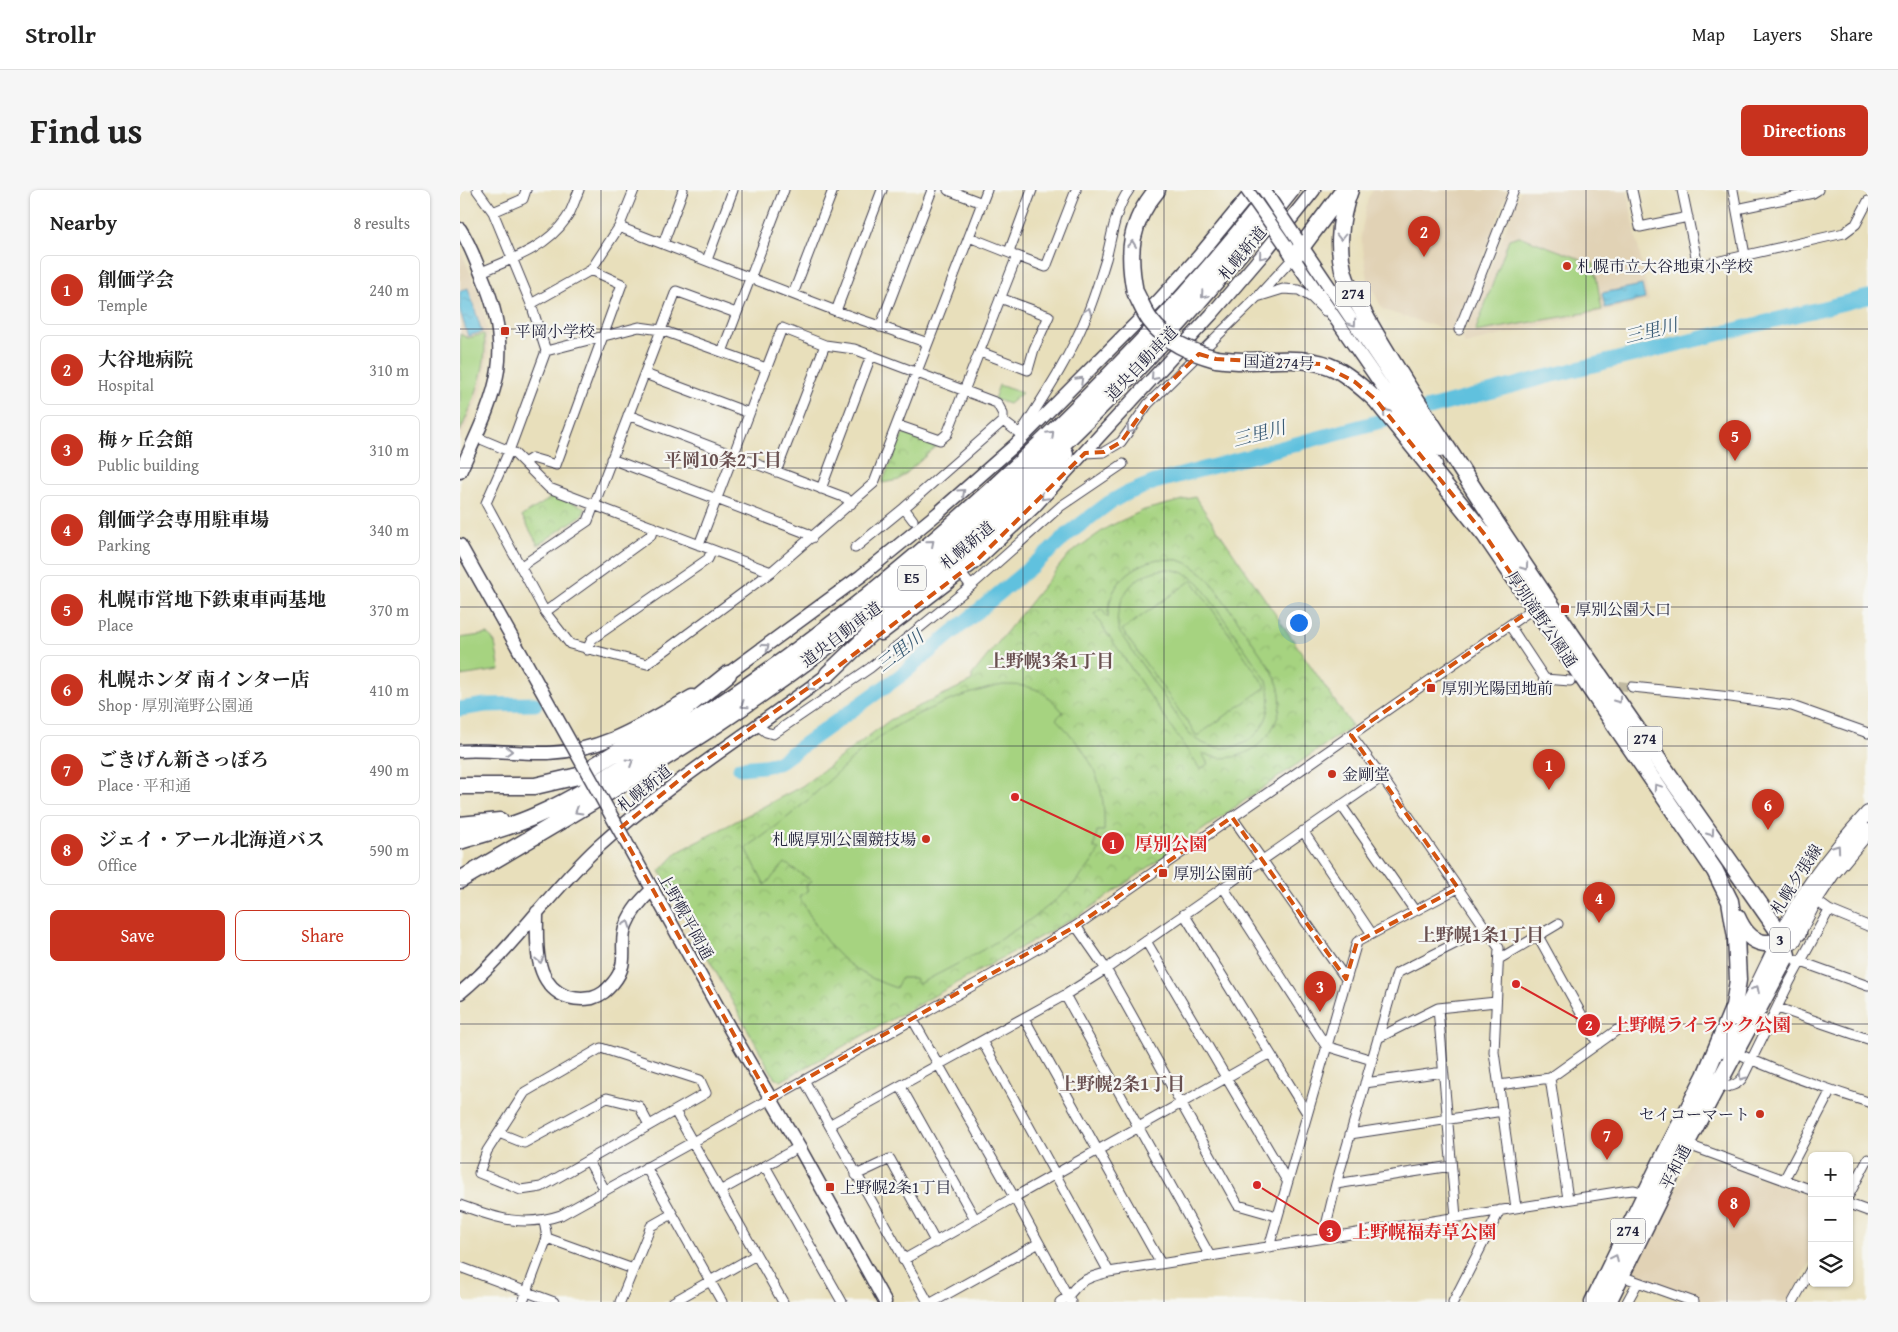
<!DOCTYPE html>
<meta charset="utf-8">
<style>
:root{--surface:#fff;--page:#f6f6f6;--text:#222;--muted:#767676;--line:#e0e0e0;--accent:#c8321e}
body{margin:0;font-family:"Gentium Book Plus","Noto Serif JP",serif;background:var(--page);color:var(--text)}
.controls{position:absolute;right:15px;bottom:15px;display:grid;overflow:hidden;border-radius:8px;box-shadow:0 1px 4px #0004}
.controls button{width:45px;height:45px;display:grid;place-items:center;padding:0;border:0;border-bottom:1px solid var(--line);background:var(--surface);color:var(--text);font:25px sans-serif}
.you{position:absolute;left:838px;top:432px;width:18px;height:18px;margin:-12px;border:4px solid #fff;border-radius:50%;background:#1a73e8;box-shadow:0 0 0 8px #1a73e833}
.badge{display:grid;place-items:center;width:32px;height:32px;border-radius:50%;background:var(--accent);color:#fff;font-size:16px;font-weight:700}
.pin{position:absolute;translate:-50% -41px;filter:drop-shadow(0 1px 2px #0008)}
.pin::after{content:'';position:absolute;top:26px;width:18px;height:15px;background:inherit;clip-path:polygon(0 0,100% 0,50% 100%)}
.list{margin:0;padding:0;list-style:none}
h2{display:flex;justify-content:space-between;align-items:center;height:65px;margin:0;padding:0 20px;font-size:21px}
h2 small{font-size:16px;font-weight:400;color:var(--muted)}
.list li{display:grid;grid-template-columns:32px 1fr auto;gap:15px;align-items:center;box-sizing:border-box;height:70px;margin:0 10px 10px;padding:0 10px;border:1px solid var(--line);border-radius:8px}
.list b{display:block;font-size:19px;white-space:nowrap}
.list p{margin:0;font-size:16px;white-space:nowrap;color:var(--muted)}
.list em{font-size:16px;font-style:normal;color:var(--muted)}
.actions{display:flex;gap:10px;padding:15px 20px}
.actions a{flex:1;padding:11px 0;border:1px solid var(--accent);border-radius:8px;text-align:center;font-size:18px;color:var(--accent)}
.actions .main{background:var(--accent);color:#fff}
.icon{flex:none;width:28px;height:28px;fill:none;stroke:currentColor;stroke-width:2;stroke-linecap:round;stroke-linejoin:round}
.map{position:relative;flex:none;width:1408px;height:1112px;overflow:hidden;border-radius:8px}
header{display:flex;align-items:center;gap:30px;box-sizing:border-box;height:70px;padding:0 25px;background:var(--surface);border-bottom:1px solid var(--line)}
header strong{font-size:24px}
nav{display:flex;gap:28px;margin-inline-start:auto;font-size:18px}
.intro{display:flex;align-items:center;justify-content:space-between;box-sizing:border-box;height:120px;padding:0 30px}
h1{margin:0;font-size:35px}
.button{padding:12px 22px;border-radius:8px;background:var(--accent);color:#fff;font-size:18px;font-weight:700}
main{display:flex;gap:30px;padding:0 30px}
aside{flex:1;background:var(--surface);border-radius:8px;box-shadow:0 1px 4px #0004}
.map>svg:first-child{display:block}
</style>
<header>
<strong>Strollr</strong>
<nav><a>Map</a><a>Layers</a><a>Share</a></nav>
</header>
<div class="intro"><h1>Find us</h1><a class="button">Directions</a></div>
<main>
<aside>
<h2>Nearby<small>8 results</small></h2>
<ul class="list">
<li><span class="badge">1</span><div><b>創価学会</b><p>Temple</p></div><em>240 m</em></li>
<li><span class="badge">2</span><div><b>大谷地病院</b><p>Hospital</p></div><em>310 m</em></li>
<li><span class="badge">3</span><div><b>梅ヶ丘会館</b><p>Public building</p></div><em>310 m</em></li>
<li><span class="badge">4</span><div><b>創価学会専用駐車場</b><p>Parking</p></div><em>340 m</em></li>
<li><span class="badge">5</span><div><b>札幌市営地下鉄東車両基地</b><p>Place</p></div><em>370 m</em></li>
<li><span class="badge">6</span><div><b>札幌ホンダ 南インター店</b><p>Shop · 厚別滝野公園通</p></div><em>410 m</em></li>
<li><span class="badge">7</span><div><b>ごきげん新さっぽろ</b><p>Place · 平和通</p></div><em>490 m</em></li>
<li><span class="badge">8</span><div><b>ジェイ・アール北海道バス</b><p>Office</p></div><em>590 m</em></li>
</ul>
<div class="actions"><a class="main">Save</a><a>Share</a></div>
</aside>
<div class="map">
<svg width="1408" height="1112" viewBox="0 0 1408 1112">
<defs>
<pattern id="park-crowns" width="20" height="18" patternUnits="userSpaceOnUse" patternTransform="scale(1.25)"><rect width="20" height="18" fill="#a6d380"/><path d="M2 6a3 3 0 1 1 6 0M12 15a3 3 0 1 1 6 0" fill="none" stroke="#8fb570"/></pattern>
<pattern id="water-ripples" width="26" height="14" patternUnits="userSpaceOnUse" patternTransform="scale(1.25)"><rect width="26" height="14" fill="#60c1de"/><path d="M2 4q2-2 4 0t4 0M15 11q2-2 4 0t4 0" fill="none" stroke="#4f9cb5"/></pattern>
</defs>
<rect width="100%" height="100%" fill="#f6f6f2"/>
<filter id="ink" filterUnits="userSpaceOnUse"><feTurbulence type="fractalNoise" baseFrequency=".02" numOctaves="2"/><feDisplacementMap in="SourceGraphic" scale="10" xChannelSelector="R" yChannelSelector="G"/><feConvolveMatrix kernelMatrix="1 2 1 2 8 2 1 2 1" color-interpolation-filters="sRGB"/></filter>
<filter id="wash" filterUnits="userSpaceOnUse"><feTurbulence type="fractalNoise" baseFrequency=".0096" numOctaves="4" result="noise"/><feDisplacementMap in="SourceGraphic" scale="20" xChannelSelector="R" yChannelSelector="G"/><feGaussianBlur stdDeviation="1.12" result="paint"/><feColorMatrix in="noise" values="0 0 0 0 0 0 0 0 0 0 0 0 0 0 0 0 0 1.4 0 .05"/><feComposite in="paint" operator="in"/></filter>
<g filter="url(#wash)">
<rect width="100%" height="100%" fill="#e8dfbb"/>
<path fill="#e1d2b5" d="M913 0 1048 1 994 142 923 120 908 90 901 45 908 8Z
M1061 0H1167L1189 111 1004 154 1003 147Z
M0 58 21 109 28 145 29 163 22 200 0 251Z
M1234 964 1352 1007V1069L1330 1112H1248L1172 1085Z"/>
<path fill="url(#park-crowns)" stroke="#647a5e" d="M539 195 562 203 549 214 534 209Z
M445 243 479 254 439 290 422 293 442 246Z
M91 305 124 317 125 320 122 325 78 355 62 326 88 310Z
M735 307 892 536 623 723 321 891 314 887 200 681 218 662 342 596 430 530 512 491V485L609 364 648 337 684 320Z"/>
<path fill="#a6d380" stroke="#647a5e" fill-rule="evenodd" d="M1059 46 1134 74 1142 120 1015 142 1049 49Z
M0 144 8 148 24 144C29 176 13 212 0 242Z
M698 369 719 370 731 375 742 383 751 392 811 479C817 490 822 503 820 516 815 553 777 579 742 563L748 574 740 579 634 424 641 419 648 428C648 396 668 377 698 369ZM708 379C721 381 729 384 739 393L807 491C822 541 772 579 730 545L660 443C656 433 657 425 660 415 668 392 684 381 708 379Z
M732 390 806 497 737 546 662 440Z
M28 444 35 453 40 480 0 486V448Z
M543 495C574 495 583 499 603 522L596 529C631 565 646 591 644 641H637L634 658 639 660C614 713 510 769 458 794L455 788H441L436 798C381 779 366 755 339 706L348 701 346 696 352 691 325 673 305 695 286 658C308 643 329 627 349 609 376 585 400 559 430 540 460 520 508 502 543 495Z"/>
<path fill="url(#water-ripples)" stroke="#41728c" d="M1182 95 1185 109 1145 118 1142 103Z
M8 98 22 142 8 146 0 121V101Z"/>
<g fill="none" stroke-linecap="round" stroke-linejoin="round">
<path stroke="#60c1de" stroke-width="15" d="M0 519 25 515 75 514
M280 578 303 576 318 573 440 486 590 361 608 344 649 313 663 305 695 292 1085 187 1408 107"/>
</g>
</g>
<g filter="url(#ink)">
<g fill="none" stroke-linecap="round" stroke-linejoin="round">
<path stroke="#c0b9a1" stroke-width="9" stroke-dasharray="9 4.5" stroke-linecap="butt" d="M1145 494 1172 497"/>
<g stroke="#403e4e" stroke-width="11">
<path id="street" d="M17 0 33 22 71 114 86 161 49 261 26 313 85 422 110 454 187 474 311 382
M488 0 522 13
M1172 0 1180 37 1228 27
M1222 0 1238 76 1384 43 1396 34 1408 11
M1273 0 1285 65
M1277 19 1353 3 1358 0
M33 22 63 9 66 0
M159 37 376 121 468 153
M509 47 552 64
M203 54 223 0
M549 62 572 0
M247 70 273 0
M21 82C52 69 86 58 106 29 112 21 115 9 119 0
M333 104 373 0
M800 104 834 67
M71 114 131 80 159 37 174 0
M376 121 422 0
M420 137 472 0
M999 140 1054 0
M86 161 179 137 201 140 306 178
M262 162 324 0
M520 162 568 180 574 159 589 126 540 108
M185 184 289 223
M168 225 386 308 391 314
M437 235 480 250 487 244 557 66 586 77 616 0
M560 244C584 206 609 169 626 127 634 109 640 88 646 69 652 46 655 19 669 0
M16 247 54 263 89 298 311 382 414 293 527 0
M625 263 644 262 661 252 688 214 797 107 823 99 839 100 852 108 865 121
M151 269 346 343 352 348
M64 273 72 268 96 275 162 94 131 80
M316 282 365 155
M361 299 411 166
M444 318 453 330
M239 355 322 138 365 155 394 159 537 213 543 224V231L560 244
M395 358 444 318 543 231
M60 377 128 331 216 101 276 123
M511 396 601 316 663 274
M85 422 191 345 193 337
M1050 436 1085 489 1110 491
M127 460 132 449 248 369 252 360
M1172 497 1271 507 1332 516 1408 543
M297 535 306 542 313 544 410 478 511 396 503 386
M891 545 922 587 1039 758 1034 862 1056 1018
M881 615 955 721
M772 627 886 789
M843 641 912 744
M763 697 866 856 912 870
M1355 710 1369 720 1408 736
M724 724 847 923
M616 736 646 779 778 1015 817 1026
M1078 746 1138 854
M686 751 827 991
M1039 769 1098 734
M1336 770 1408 796
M605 805 750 1066
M978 818 996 1027
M1318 818 1408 849
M564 828 701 1074
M453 830 554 1007 611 1112
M918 848 978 818 1036 812
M522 851 649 1082
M141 858 240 890 246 903 81 997 61 1000 19 983 27 961 65 902Z
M1275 862C1317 882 1363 898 1408 912
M1090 888 1108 1009
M344 890 468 1112
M905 893 983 882
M1039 895 1090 888 1157 840
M441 897 515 1029
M1255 897C1266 898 1277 897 1283 887L1330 791 1369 720
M215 921 323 1112
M369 935 605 805 646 779 922 587
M39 943 64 953 147 908 179 916 189 935
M890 944 1043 921
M1223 953 1352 1000
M128 970 145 1000
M305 976 382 1112
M186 977 262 1112
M396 985 430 969 476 1053
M1324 990 1371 900
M876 994 991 976
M260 1001 339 957
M1389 1005 1408 969
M1389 1014 1408 1021
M0 1015C36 1028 63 1038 101 1025 273 929 446 836 616 736L1074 418
M84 1031 87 1048 173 1079
M863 1048 876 994 937 783 1026 738
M809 1057 897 752 998 698
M443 1070 810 863
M0 1077 94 1112
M1161 1086 1234 1112
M63 1112 87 1048
M160 1112 191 1036 212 1024
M213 1112 296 1065
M473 1112 579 1053
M600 1112C607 1108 610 1104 615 1098 624 1088 637 1085 649 1082L1163 1001 1174 1000 1189 1004
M993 1112 1040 1020
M1167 1112 1178 1092
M1333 1112 1352 1077"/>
</g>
<g stroke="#403e4e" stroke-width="15">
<path id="secondary" d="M0 39C10 54 16 72 23 88 57 169 33 208 0 282
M837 49 980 260
M828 60 976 274
M0 355 64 469
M421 444 515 372 574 317 751 125 804 63 854 0
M262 488 401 386 478 323 554 256 699 110 738 67 793 0
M0 561C29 559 59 564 88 563 145 561 184 533 232 506
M166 652 270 839 339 957 425 1112
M77 722C77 749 73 786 99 803 109 809 120 810 132 808 142 805 146 801 153 793 171 772 158 755 166 735 172 720 181 710 193 699
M0 803C52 760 89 702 138 657 212 590 296 539 375 479"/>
</g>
<g stroke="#403e4e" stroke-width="16">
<path id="primary" d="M1333 752 1355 710 1372 684 1408 641
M1262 860C1285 823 1303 784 1322 744 1341 702 1377 657 1408 623"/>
</g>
<g stroke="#403e4e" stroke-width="19">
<path id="highway" d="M890 0C879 29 875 67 889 97 894 108 902 119 908 131 935 178 965 224 995 270 1095 426 1204 577 1310 729L1321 745 1327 765 1226 954 1148 1112
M834 67 884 0
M675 102C667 62 670 32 697 0
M756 169C765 170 774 171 783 171 812 171 849 165 876 179 891 187 904 199 916 210L1025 345 1255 681 1270 711 1276 747 1278 790 1274 816 1245 886 1202 970 1133 1112
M368 484 414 440 520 352 571 303 605 263
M0 596H75L118 586 218 524 268 484
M0 635 40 631
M0 651C25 643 51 637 75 626 125 604 170 572 216 543 358 454 488 345 607 228 680 156 750 81 813 0
M0 690C87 639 173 589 257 534 474 390 670 205 831 0
M1277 727C1291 759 1310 758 1338 743"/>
</g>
<use href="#street" stroke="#fff" stroke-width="9"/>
<use href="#secondary" stroke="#fff" stroke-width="12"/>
<use href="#primary" stroke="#fff" stroke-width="14"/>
<use href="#highway" stroke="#fff" stroke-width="16"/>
<g stroke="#403e4e" stroke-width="15" stroke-linecap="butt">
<path id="secondary-bridge" d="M787 0 827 57
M804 0 837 49
M64 469 166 652"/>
</g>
<g stroke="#403e4e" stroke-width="19" stroke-linecap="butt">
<path id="highway-bridge" d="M675 102C680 111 684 122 690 130 706 152 731 162 756 169"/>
</g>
<use href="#secondary-bridge" stroke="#fff" stroke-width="12"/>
<use href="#highway-bridge" stroke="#fff" stroke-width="16"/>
</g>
<defs><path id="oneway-chevron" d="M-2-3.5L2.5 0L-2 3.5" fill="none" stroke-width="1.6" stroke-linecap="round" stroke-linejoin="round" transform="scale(1.25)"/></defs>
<g stroke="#9c9ca7">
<use href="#oneway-chevron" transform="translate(881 47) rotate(90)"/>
<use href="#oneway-chevron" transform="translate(672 54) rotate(-84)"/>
<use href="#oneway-chevron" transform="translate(802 66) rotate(130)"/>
<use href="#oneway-chevron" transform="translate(744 105) rotate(131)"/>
<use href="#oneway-chevron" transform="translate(628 121) rotate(-70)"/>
<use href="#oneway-chevron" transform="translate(893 133) rotate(56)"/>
<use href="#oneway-chevron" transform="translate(694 187) rotate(132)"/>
<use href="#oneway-chevron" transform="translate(620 190) rotate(-45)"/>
<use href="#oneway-chevron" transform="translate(926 222) rotate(-129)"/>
<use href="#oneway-chevron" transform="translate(670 240) rotate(124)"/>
<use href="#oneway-chevron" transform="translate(591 244) rotate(-45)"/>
<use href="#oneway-chevron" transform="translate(502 302) rotate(-42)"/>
<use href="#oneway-chevron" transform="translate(584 307) rotate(133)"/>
<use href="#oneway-chevron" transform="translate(471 353) rotate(-40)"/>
<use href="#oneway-chevron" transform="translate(1065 377) rotate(55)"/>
<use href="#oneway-chevron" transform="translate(306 457) rotate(-36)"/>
<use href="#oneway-chevron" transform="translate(350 497) rotate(144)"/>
<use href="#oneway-chevron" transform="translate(1158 510) rotate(55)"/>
<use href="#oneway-chevron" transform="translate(284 515) rotate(145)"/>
<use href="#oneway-chevron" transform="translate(49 561) rotate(2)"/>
<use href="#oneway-chevron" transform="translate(170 572) rotate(-32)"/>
<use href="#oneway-chevron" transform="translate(1197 597) rotate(-124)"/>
<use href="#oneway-chevron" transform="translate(118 621) rotate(149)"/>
<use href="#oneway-chevron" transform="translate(1251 643) rotate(55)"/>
<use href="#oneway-chevron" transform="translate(1377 658) rotate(-55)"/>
<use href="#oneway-chevron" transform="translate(167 734) rotate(-70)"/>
<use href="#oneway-chevron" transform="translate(80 770) rotate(78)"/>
<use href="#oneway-chevron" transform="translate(1296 799) rotate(-64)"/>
<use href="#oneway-chevron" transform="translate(1282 887) rotate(126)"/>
<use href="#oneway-chevron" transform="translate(1155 1068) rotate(-64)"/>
</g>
</g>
<path fill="none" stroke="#d45411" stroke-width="4" stroke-dasharray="10 6" stroke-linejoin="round" d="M739 164 756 169 861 174 895 192 916 210 1025 345 1074 418 891 545 998 698 897 752 886 789 772 627 616 736 310 909 159 639 233 579 368 484 515 372 625 263 644 262 661 252 688 214Z"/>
<path fill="none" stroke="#22223b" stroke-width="1" stroke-opacity="0.55" d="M141 0V1112M282 0V1112M422 0V1112M563 0V1112M704 0V1112M845 0V1112M986 0V1112M1126 0V1112M1267 0V1112M0 139H1408M0 278H1408M0 417H1408M0 556H1408M0 695H1408M0 834H1408M0 973H1352M1389 973H1408"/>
<g fill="#c8321e" stroke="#f6f6f2" stroke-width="2">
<circle cx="1107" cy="76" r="5"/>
<rect x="40" y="136" width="10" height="10" rx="2.5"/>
<rect x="1100" y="414" width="10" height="10" rx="2.5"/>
<rect x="966" y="493" width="10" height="10" rx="2.5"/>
<circle cx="872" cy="584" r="5"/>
<circle cx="466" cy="649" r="5"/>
<rect x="698" y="678" width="10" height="10" rx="2.5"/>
<circle cx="1300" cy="924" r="5"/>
<rect x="365" y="992" width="10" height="10" rx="2.5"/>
</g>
<g text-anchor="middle" stroke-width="4.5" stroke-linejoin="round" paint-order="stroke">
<g fill="#f6f6f2" stroke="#626272" stroke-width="1">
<rect x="875.5" y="91.5" width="35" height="25" rx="4"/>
<rect x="438" y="375.5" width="28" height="25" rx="4"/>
<rect x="1167.5" y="536.5" width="35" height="25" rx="4"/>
<rect x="1310" y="737.5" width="20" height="25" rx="4"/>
<rect x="1150.5" y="1028.5" width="35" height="25" rx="4"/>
</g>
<g font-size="15" font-weight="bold" fill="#22223b">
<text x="893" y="109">274</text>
<text x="452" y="393">E5</text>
<text x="1185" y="554">274</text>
<text x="1320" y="755">3</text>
<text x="1168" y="1046">274</text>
</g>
<g font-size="16" fill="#22223b" stroke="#f6f6f2">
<text transform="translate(782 63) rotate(-50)" y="6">札幌新道</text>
<text transform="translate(819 172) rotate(2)" y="6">国道274号</text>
<text transform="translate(681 173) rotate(-46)" y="6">道央自動車道</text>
<text transform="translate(507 355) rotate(-40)" y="6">札幌新道</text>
<text transform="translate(1082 429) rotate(56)" y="6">厚別滝野公園通</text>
<text transform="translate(381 444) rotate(-37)" y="6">道央自動車道</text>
<text transform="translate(184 598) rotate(-39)" y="6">札幌新道</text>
<text transform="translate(1336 689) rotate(-57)" y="6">札幌夕張線</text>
<text transform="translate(226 726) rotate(61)" y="6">上野幌平岡通</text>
<text transform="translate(1215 977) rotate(-63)" y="6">平和通</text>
</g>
<g font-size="16" fill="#22223b" stroke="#f6f6f2" text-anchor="start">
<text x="1117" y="82">札幌市立大谷地東小学校</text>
<text x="55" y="147">平岡小学校</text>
<text x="1115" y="425">厚別公園入口</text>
<text x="981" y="504">厚別光陽団地前</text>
<text x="882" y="590">金剛堂</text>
<text x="456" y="655" text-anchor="end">札幌厚別公園競技場</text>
<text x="713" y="689">厚別公園前</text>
<text x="1290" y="930" text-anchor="end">セイコーマート</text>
<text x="380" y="1003">上野幌2条1丁目</text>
</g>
<g font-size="18" font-style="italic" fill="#385a74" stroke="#f6f6f2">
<text transform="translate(1191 141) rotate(-14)" y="6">三里川</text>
<text transform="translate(799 244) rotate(-15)" y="6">三里川</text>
<text transform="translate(440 461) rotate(-38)" y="6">三里川</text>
</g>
<g font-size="18" font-weight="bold" fill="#695050" stroke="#f6f6f2">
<text x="263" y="276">平岡10条2丁目</text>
<text x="591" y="477">上野幌3条1丁目</text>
<text x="1021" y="751">上野幌1条1丁目</text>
<text x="662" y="900">上野幌2条1丁目</text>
</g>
</g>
<path fill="none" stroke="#d62828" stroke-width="2" d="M555 607L653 653M1056 794L1129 835M797 995L870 1041"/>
<g fill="#d62828" stroke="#f6f6f2" stroke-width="2">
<circle cx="555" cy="607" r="5"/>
<circle cx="1056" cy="794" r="5"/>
<circle cx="797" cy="995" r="5"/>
<circle cx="653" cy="653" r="12"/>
<circle cx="1129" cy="835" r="12"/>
<circle cx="870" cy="1041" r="12"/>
</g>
<g font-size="15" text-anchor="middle" font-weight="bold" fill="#fff">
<text x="653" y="659">1</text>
<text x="1129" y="840">2</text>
<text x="870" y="1047">3</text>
</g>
<g font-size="18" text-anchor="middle" font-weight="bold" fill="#d62828" stroke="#f6f6f2" stroke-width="4.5" stroke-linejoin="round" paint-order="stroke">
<text x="711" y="660">厚別公園</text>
<text x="1241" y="841">上野幌ライラック公園</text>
<text x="964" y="1048">上野幌福寿草公園</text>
</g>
</svg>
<div class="controls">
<button>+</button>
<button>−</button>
<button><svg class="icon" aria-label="layers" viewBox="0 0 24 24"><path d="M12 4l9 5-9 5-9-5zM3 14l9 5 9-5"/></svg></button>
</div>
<div class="you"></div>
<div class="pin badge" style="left:1089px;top:600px">1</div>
<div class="pin badge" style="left:964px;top:67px">2</div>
<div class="pin badge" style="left:860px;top:822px">3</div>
<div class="pin badge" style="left:1139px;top:733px">4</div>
<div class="pin badge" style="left:1275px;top:271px">5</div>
<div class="pin badge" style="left:1308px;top:640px">6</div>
<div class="pin badge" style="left:1147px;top:970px">7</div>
<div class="pin badge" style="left:1274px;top:1038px">8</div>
</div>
</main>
